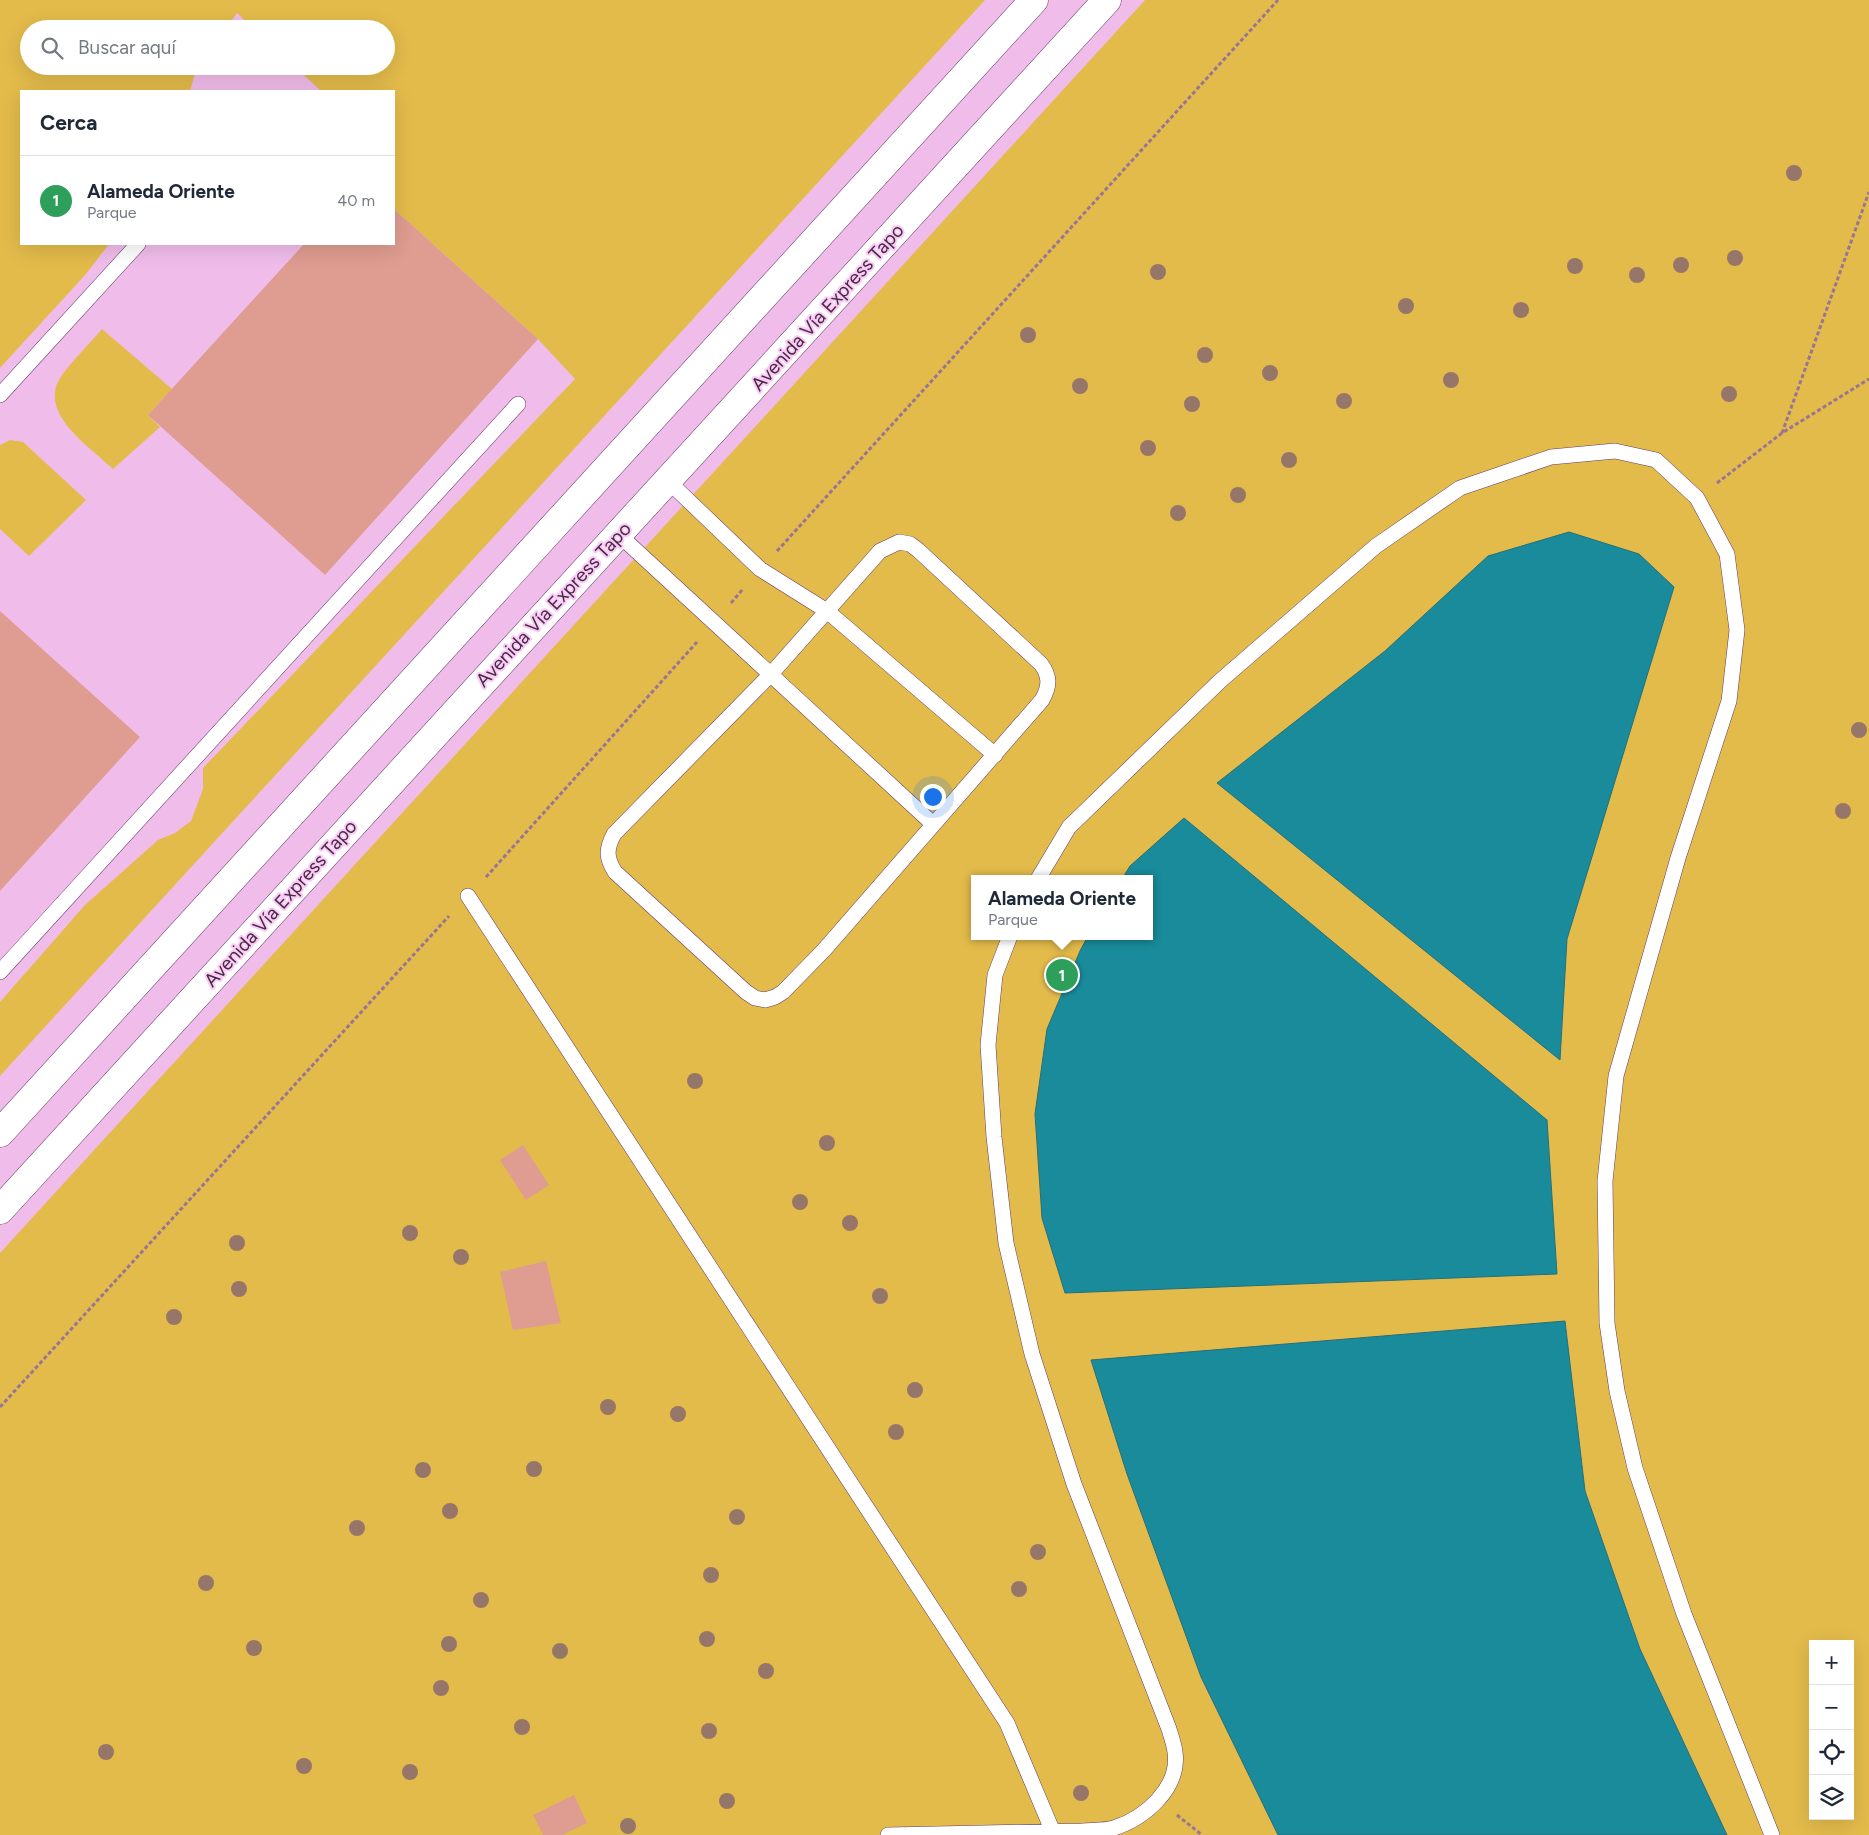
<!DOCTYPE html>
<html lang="es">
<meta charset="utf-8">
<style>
:root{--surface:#fff;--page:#f6f6f7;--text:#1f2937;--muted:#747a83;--line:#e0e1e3;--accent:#206835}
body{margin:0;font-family:Figtree,sans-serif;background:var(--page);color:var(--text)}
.controls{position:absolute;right:15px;bottom:15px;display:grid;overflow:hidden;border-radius:0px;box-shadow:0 5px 20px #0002}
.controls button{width:45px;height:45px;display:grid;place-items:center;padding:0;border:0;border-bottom:1px solid var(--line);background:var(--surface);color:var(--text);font:25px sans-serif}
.you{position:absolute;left:932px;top:796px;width:18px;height:18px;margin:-12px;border:4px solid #fff;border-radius:50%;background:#1a73e8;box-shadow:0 0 0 8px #1a73e833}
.badge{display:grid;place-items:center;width:32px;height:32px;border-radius:50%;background:var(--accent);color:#fff;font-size:16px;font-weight:700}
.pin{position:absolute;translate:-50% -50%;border:2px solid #fff;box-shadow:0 1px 5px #0006}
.popup{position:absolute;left:971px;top:875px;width:182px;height:65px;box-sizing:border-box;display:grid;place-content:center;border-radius:0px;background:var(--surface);filter:drop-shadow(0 1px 4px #0005);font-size:16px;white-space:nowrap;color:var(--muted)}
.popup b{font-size:19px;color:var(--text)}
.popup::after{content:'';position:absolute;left:50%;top:100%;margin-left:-10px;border:10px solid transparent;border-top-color:var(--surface)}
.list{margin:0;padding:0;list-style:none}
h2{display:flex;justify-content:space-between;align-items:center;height:65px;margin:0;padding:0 20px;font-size:21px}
h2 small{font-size:16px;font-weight:400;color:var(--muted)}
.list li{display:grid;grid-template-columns:32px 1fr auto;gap:15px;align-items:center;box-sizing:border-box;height:90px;padding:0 20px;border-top:1px solid var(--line)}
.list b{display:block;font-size:19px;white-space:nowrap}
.list p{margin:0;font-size:16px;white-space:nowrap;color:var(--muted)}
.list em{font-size:16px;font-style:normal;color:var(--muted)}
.icon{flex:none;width:28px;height:28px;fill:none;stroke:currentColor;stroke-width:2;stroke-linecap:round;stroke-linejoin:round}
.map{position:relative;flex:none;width:1869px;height:1835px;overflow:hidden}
.search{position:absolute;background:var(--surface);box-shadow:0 5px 20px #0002;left:20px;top:20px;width:375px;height:55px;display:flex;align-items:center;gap:12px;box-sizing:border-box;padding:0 18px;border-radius:28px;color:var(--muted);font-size:19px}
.panel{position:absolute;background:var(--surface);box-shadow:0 5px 20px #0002;left:20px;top:90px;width:375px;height:155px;border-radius:0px}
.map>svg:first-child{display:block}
</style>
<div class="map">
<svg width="1869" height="1835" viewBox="0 0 1869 1835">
<rect width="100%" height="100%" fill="#f0bdeb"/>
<path fill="#e3bb4b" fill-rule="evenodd" d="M0 0H985L0 1076V1002L85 905 158 840 175 833 191 821 203 789V768L575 379 538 339 394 209V91H321L294 66H386V29H254L237 13 226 29H29V66H200L195 73 190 91H21V244H109L86 274 0 368Z
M1145 0H1869V1835H0V1253ZM974 879H1150V936H974ZM1813 1644H1850V1816H1813Z
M102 329 172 389 148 415 160 427 113 469C90 447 35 412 62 375 74 359 89 344 102 329Z
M10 440 23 442 86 500 29 556 0 529V445Z"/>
<path fill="#198b9a" stroke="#266f7f" d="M1569 532 1639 554 1674 587 1567 939 1560 1060 1217 783 1385 651 1488 556Z
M1184 818 1547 1120 1557 1274 1065 1293 1042 1218 1035 1114 1047 1029 1080 951 1088 936H1150V879H1122L1130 866Z
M1565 1321 1585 1491 1640 1649 1727 1835H1278L1201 1677 1127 1474 1091 1360Z"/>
<path fill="#df9c90" d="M394 209 538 339 325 575 148 415 304 244H394Z
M0 611 140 737 0 891Z
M523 1145 549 1185 526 1200 500 1160Z
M546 1261 561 1323 513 1330 500 1272Z
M574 1795 587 1823 562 1835H543L533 1815Z"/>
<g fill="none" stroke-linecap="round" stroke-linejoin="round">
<g stroke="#663b63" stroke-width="16">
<path id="lane" d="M0 395 138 244
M668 481 760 569 827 611 995 755
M617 533 933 824
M899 542 910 544 918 550 1041 664C1050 676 1050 686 1042 700L824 950 783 992 775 997 765 1000 755 998 746 992 615 872C606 858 606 849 614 834L771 674 880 551Z
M1038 879 1069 827 1220 681 1376 546 1460 488 1551 457 1615 451 1656 460 1697 498 1727 554 1737 630 1729 701 1678 858 1616 1076 1605 1181 1607 1323 1617 1391 1635 1468 1684 1614 1772 1835
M468 896 1007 1723 1053 1832
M0 972 518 404
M888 1835 1082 1831C1092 1830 1104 1831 1114 1828 1145 1818 1180 1788 1175 1752 1174 1744 1171 1736 1169 1729L1074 1484 1032 1354 1006 1243 994 1137 988 1045 995 975 1010 936"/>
</g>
<g stroke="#663b63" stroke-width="29">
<path id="primary" d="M0 1133 1034 0
M0 1210 1107 0"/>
</g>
<path stroke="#987495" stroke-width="3" stroke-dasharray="4 2.5" stroke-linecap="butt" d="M1782 433 1869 192
M1717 483 1782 433 1869 379
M777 551 1278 0
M731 603 743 589
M486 877 697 642
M0 1407 449 916
M1177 1815 1202 1835"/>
<use href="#lane" stroke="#fff" stroke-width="15"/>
<use href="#primary" stroke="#fff" stroke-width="28"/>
</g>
<g fill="#97766a">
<circle cx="1794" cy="173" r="8"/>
<circle cx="1735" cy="258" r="8"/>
<circle cx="1681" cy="265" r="8"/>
<circle cx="1575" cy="266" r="8"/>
<circle cx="1158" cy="272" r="8"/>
<circle cx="1637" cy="275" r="8"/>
<circle cx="1406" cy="306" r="8"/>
<circle cx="1521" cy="310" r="8"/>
<circle cx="1028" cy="335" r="8"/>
<circle cx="1205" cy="355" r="8"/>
<circle cx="1270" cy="373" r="8"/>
<circle cx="1451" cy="380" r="8"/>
<circle cx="1080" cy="386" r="8"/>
<circle cx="1729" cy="394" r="8"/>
<circle cx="1344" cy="401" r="8"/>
<circle cx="1192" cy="404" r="8"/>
<circle cx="1148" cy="448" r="8"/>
<circle cx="1289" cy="460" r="8"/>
<circle cx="1238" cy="495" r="8"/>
<circle cx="1178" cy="513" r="8"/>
<circle cx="1859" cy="730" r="8"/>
<circle cx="1843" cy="811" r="8"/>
<circle cx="695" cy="1081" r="8"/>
<circle cx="827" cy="1143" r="8"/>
<circle cx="800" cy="1202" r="8"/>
<circle cx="850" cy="1223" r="8"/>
<circle cx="410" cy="1233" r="8"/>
<circle cx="237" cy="1243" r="8"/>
<circle cx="461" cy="1257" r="8"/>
<circle cx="239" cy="1289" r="8"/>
<circle cx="880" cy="1296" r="8"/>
<circle cx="174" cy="1317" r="8"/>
<circle cx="915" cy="1390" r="8"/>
<circle cx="608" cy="1407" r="8"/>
<circle cx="678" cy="1414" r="8"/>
<circle cx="896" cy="1432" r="8"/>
<circle cx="534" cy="1469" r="8"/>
<circle cx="423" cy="1470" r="8"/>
<circle cx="450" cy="1511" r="8"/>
<circle cx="737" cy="1517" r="8"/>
<circle cx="357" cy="1528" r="8"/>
<circle cx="1038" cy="1552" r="8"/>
<circle cx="711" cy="1575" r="8"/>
<circle cx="206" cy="1583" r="8"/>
<circle cx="1019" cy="1589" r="8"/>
<circle cx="481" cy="1600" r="8"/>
<circle cx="707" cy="1639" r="8"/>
<circle cx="449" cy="1644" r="8"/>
<circle cx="254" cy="1648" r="8"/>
<circle cx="560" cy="1651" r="8"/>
<circle cx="766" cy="1671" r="8"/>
<circle cx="441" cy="1688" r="8"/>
<circle cx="522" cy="1727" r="8"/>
<circle cx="709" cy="1731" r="8"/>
<circle cx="106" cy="1752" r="8"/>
<circle cx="304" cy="1766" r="8"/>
<circle cx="410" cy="1772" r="8"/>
<circle cx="1081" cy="1793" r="8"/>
<circle cx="727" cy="1801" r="8"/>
<circle cx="628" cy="1826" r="8"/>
</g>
<g text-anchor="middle" stroke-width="4" stroke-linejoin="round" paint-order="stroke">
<g font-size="19" fill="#432e41" stroke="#fdcaf8">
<text transform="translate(827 307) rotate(-48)" y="7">Avenida Vía Express Tapo</text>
<text transform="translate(553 604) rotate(-47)" y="7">Avenida Vía Express Tapo</text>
<text transform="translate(280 903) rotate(-48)" y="7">Avenida Vía Express Tapo</text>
</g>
</g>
</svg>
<div class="controls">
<button>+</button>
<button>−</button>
<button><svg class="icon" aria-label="locate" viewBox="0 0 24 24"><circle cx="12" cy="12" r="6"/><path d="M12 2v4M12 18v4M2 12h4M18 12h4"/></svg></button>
<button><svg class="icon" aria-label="layers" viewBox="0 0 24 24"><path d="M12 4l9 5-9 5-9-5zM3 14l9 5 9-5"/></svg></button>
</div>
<div class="you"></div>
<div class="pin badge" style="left:1062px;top:975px;background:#2e9e5b">1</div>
<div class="popup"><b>Alameda Oriente</b>Parque</div>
<div class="search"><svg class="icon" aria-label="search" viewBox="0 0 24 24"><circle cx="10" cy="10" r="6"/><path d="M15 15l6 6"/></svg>Buscar aquí</div>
<section class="panel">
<h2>Cerca<small></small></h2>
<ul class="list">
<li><span class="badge" style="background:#2e9e5b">1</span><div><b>Alameda Oriente</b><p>Parque</p></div><em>40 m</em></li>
</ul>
</section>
</div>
